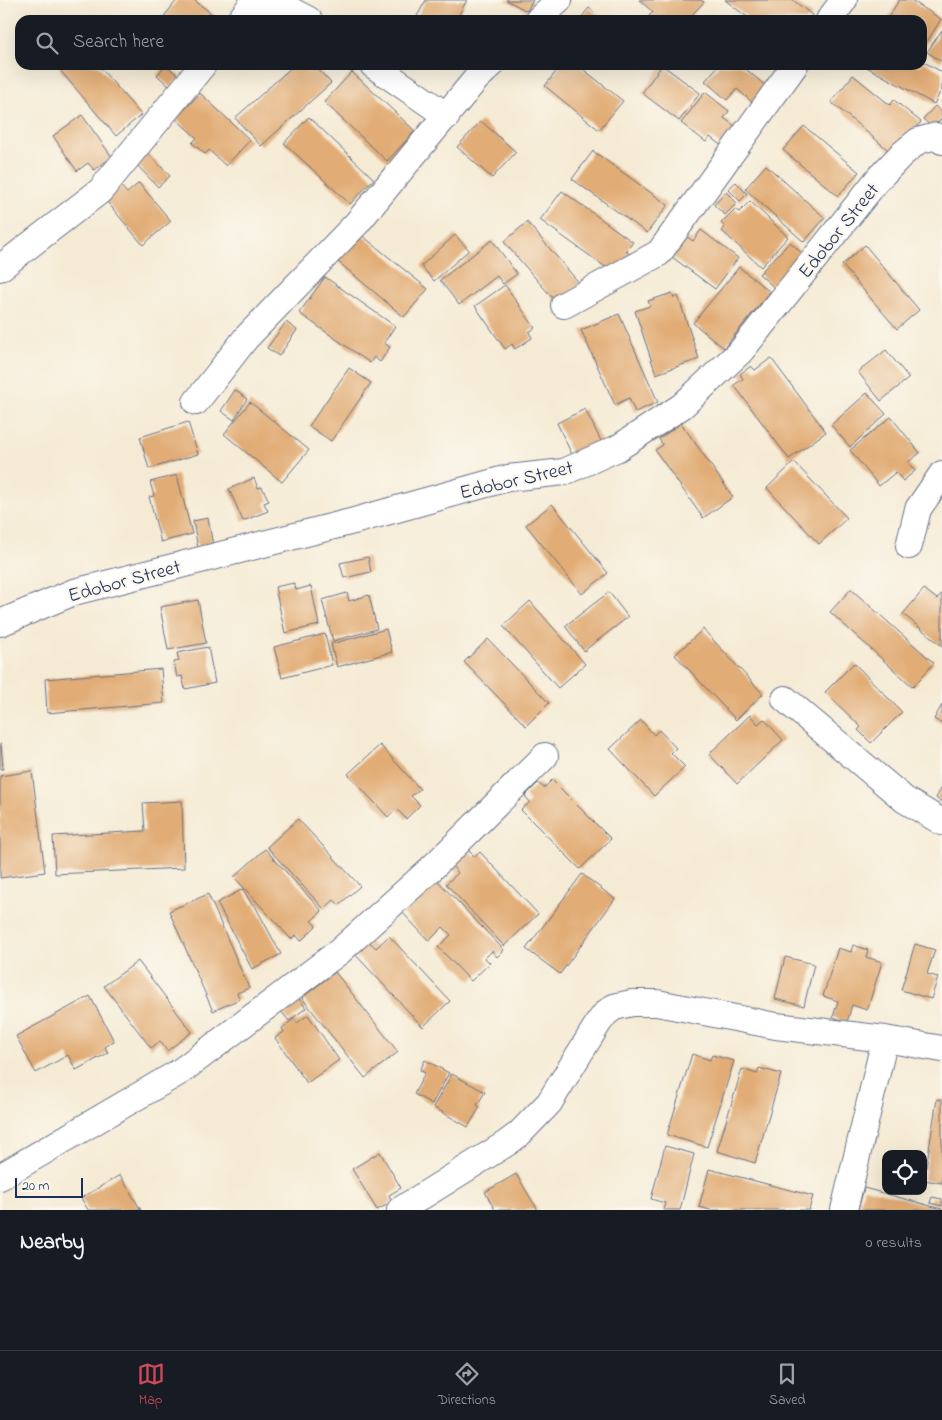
<!DOCTYPE html>
<style>
:root{--surface:#171b24;--page:#242831;--text:#f1f3f6;--muted:#9ea1a6;--line:#363941;--accent:#d1495b}
body{margin:0;font-family:"Indie Flower",sans-serif;background:var(--page);color:var(--text)}
.controls{position:absolute;right:15px;bottom:15px;display:grid;overflow:hidden;border-radius:10px;box-shadow:0 5px 20px #0002}
.controls button{width:45px;height:45px;display:grid;place-items:center;padding:0;border:0;border-bottom:1px solid var(--line);background:var(--surface);color:var(--text);font:25px sans-serif}
.scale{position:absolute;left:15px;bottom:12px;width:68px;box-sizing:border-box;padding-left:5px;border:2px solid #1b2f5e;border-top:0;font-size:14px;line-height:18px;white-space:nowrap;color:#1b2f5e;-webkit-text-stroke:4px #fbf7ec;paint-order:stroke}
.list{margin:0;padding:0;list-style:none}
h2{display:flex;justify-content:space-between;align-items:center;height:65px;margin:0;padding:0 20px;font-size:21px}
h2 small{font-size:16px;font-weight:400;color:var(--muted)}
.icon{flex:none;width:28px;height:28px;fill:none;stroke:currentColor;stroke-width:2;stroke-linecap:round;stroke-linejoin:round}
.map{position:relative;flex:none;width:942px;height:1210px;overflow:hidden}
.search{position:absolute;background:var(--surface);box-shadow:0 5px 20px #0002;left:15px;right:15px;top:15px;height:55px;display:flex;align-items:center;gap:12px;box-sizing:border-box;padding:0 18px;border-radius:15px;color:var(--muted);font-size:19px}
.sheet{height:140px;background:var(--surface)}
nav{display:flex;justify-content:space-around;align-items:center;box-sizing:border-box;height:70px;border-top:1px solid var(--line);background:var(--surface);font-size:14px;color:var(--muted)}
nav a{display:grid;justify-items:center;gap:2px}
nav .on{color:var(--accent)}
.map>svg:first-child{display:block}
</style>
<div class="map">
<svg width="942" height="1210" viewBox="0 0 942 1210">
<rect width="100%" height="100%" fill="#fbf7ec"/>
<filter id="ink" filterUnits="userSpaceOnUse"><feTurbulence type="fractalNoise" baseFrequency=".02" numOctaves="2"/><feDisplacementMap in="SourceGraphic" scale="10" xChannelSelector="R" yChannelSelector="G"/><feConvolveMatrix kernelMatrix="1 2 1 2 8 2 1 2 1" color-interpolation-filters="sRGB"/></filter>
<filter id="wash" filterUnits="userSpaceOnUse"><feTurbulence type="fractalNoise" baseFrequency=".0096" numOctaves="4" result="noise"/><feDisplacementMap in="SourceGraphic" scale="20" xChannelSelector="R" yChannelSelector="G"/><feGaussianBlur stdDeviation="1.12" result="paint"/><feColorMatrix in="noise" values="0 0 0 0 0 0 0 0 0 0 0 0 0 0 0 0 0 1.4 0 .05"/><feComposite in="paint" operator="in"/></filter>
<g filter="url(#wash)">
<rect width="100%" height="100%" fill="#f5ebd5"/>
<g id="blocks">
<path fill="#e1ac75" d="M177 0H194L216 17 214 20H161Z
M426 0H467L456 20H415Z
M506 0H533L527 11Z
M639 0H701L704 2 687 20H653L649 16 653 12Z
M725 0H793L812 15 808 20H751Z
M899 0H911L941 19 922 50V20H887Z
M589 8 603 20H579Z
M942 30V62L927 52Z
M922 61 942 72V89L934 104 863 65H922Z
M64 65H98L141 115 116 136 59 69Z
M166 65 180 77 170 87 157 75Z
M294 65H314L331 83 261 146 235 118Z
M561 65H578L623 101 599 130 545 86Z
M662 65 700 93 679 121 642 93Z
M719 65H741L767 87 753 103 737 89 727 100 705 81Z
M352 72 415 131 387 161 324 102Z
M853 75 890 105 894 100 921 122 893 154 831 102Z
M705 92 729 111 724 118 737 128 723 147 710 137 706 142 681 123Z
M200 93 250 140 226 166 209 150 205 154 192 143 197 138 176 119Z
M935 106 942 112V118L933 128 923 119Z
M82 115 112 157 94 170 88 163 77 171 53 136Z
M309 117 374 179 350 204 284 143Z
M481 121 516 152 492 178 457 147Z
M804 126 859 172 838 196 783 150Z
M144 149 170 176 158 187 132 160Z
M593 151 668 205 647 233 572 179Z
M766 165 825 218 804 242 745 189Z
M736 182 747 194 740 201 728 189Z
M139 183 171 221 143 245 103 197 119 184 127 193Z
M562 191 633 242 626 251 632 255 611 271 540 220Z
M726 192 737 203 725 215 714 205Z
M750 201 788 237 761 267 722 231 725 227 721 223 735 209 739 212Z
M527 222 580 284 557 303 504 242Z
M701 230 738 258 715 289 672 257 687 237 693 241Z
M359 233 428 289 404 317 336 260Z
M455 235 469 250 434 281 421 266Z
M492 240 517 274 503 284 497 276 459 305 440 280Z
M790 242 807 258 777 290 759 274Z
M865 245 919 310 897 329 842 265Z
M739 267 770 292 724 348 693 323Z
M325 277 395 326 384 343 390 347 380 362 374 357 370 363 299 313Z
M505 285 535 328 529 332 532 338 515 349 512 344 505 349 475 306Z
M672 293 674 298 678 296 699 359 656 374 635 311 650 306 648 301Z
M619 314 658 402 635 412 629 398 615 405 581 330Z
M286 322 297 330 279 356 267 348Z
M886 350 909 378 881 401 858 372Z
M771 358 826 432 789 459 734 385 743 379 740 374 751 366 755 370Z
M349 368 371 383 331 441 309 426Z
M235 390 247 399 234 420 221 411Z
M867 393 886 414 850 447 831 425Z
M250 402 309 450 282 482 224 434Z
M585 409 603 445 574 459 557 423Z
M891 417 920 453 908 462 915 471 903 481 896 472 879 486 850 450Z
M188 422 198 454 149 469 140 437Z
M681 423 733 497 703 518 655 450 663 445 659 439Z
M794 462 847 518 819 544 767 488Z
M177 475 192 534 161 542 149 497 154 496 150 482Z
M254 478 258 488 262 487 269 501 264 503 268 511 243 521 229 489Z
M552 504 608 573 582 594 526 525Z
M208 518 214 551 199 554 193 521Z
M368 557 371 572 344 578 340 563Z
M294 583 296 590 311 586 319 625 285 633 275 587Z
M851 589 934 663 913 687 830 612Z
M924 589 937 599 942 593V646L903 614Z
M609 592 628 617 584 651 565 626Z
M347 593 349 601 369 595 377 629 333 641 322 600Z
M198 600 206 643 168 650 160 607Z
M530 601 585 664 558 688 503 626Z
M386 629 392 652 337 667 331 644Z
M703 629 763 694 736 720 675 655Z
M325 634 332 665 282 678 274 647Z
M488 639 549 703 526 726 464 662Z
M208 647 215 683 185 689 182 676 177 677 174 662 179 661 177 653Z
M854 663 902 712 871 743 858 730 861 727 825 692Z
M161 669 164 703 47 713 45 679Z
M942 705V724L934 719Z
M750 715 758 724 764 719 783 740 737 784 709 754Z
M641 720 654 735 659 730 676 748 671 753 685 767 654 796 610 749Z
M0 744H1L3 769H0Z
M380 745 420 789 411 796 420 805 406 819 397 809 388 817 348 774Z
M32 771 45 872 0 878V776Z
M552 780 611 839 580 869 521 810 530 802 525 796 538 783 544 788Z
M942 787V802L936 798Z
M182 801 184 868 55 874 53 836 145 831 143 803Z
M298 819 360 886 339 905 334 900 324 909 267 847Z
M265 849 322 911 311 921 316 926 301 941 296 935 291 939 234 877Z
M467 849 475 857 480 852 538 914 504 946 446 884 458 873 451 865Z
M582 874 615 899 560 974 526 949Z
M436 879 504 950 497 957 492 951 485 958 490 963 471 981 438 947 451 935 443 927 429 941 402 912Z
M243 889 252 905 254 904 281 954 252 969 217 903Z
M208 894 249 988 237 993 240 999 213 1011 169 911Z
M389 936 450 1001 423 1027 352 951 365 938 376 948Z
M915 944 935 950 927 974 938 977 931 999 901 990Z
M853 945 868 950 866 957 882 962 867 1010 852 1005 847 1022 833 1017 838 1001 823 996 838 948 851 952Z
M785 957 814 964 804 1006 775 999Z
M138 961 192 1032 167 1051 160 1041 151 1048 104 986Z
M335 972 398 1052 365 1078 302 998Z
M90 996 114 1041 105 1047 108 1053 76 1070 68 1055 36 1073 16 1036Z
M297 996 306 1008 289 1021 280 1010Z
M308 1015 339 1060 307 1083 275 1038 284 1032 282 1028 294 1019 297 1023Z
M692 1054 710 1060 712 1055 734 1061 707 1147 667 1135Z
M425 1060 449 1073 432 1104 414 1094 425 1073 420 1070Z
M759 1068 781 1074 755 1163 717 1151 742 1069 757 1074Z
M452 1074 485 1092 477 1105 480 1107 468 1127 433 1107Z
M937 1099 942 1100V1183L924 1180Z
M665 1146 694 1154 680 1210H663L665 1203 651 1199Z
M380 1152 401 1188 389 1195 392 1202 377 1210 352 1169Z
M709 1169 813 1196 809 1210H710L699 1207Z
M516 1174 538 1210H495L485 1192Z
M120 1175 141 1210H88L81 1198Z
M864 1188 942 1209V1210H858Z
M932 1197 942 1199V1206L930 1203Z"/>
</g>
</g>
<g filter="url(#ink)">
<use href="#blocks" fill-opacity="0" stroke="#677188" stroke-width="1"/>
<g fill="none" stroke-linecap="round" stroke-linejoin="round">
<g stroke="#677188" stroke-width="28">
<path id="minor" d="M240 20 250 7 275 2 309 20
M538 20 559 0
M829 20 844 0
M373 65 447 116
M0 268 100 191 203 65
M564 305 659 253 795 65
M196 402 246 338 357 223 476 79 491 65
M909 546 918 509 942 474
M0 623 74 592 354 521 508 478 564 472 618 448 682 406 741 351 878 179 901 155 918 141 936 136 942 141
M785 699 905 800 942 822
M0 1177 181 1071 340 951 433 867 545 756
M400 1210 507 1143 519 1134 549 1103 599 1022 606 1013 614 1007 632 1003H657L776 1026 885 1039 942 1049
M844 1210 885 1039"/>
</g>
<use href="#minor" stroke="#fff" stroke-width="26"/>
</g>
</g>
<g text-anchor="middle" stroke-width="4.5" stroke-linejoin="round" paint-order="stroke">
<g font-size="20" fill="#1b2f5e" stroke="#fbf7ec">
<text transform="translate(838 230) rotate(-51)" y="7">Edobor Street</text>
<text transform="translate(516 479) rotate(-13)" y="7">Edobor Street</text>
<text transform="translate(124 580) rotate(-15)" y="7">Edobor Street</text>
</g>
</g>
</svg>
<div class="controls">
<button><svg class="icon" aria-label="locate" viewBox="0 0 24 24"><circle cx="12" cy="12" r="6"/><path d="M12 2v4M12 18v4M2 12h4M18 12h4"/></svg></button>
</div>
<div class="scale">20 m</div>
<div class="search"><svg class="icon" aria-label="search" viewBox="0 0 24 24"><circle cx="10" cy="10" r="6"/><path d="M15 15l6 6"/></svg>Search here</div>
</div>
<section class="sheet">
<h2>Nearby<small>0 results</small></h2>
<ul class="list">
</ul>
</section>
<nav>
<a class="on"><svg class="icon" aria-label="map" viewBox="0 0 24 24"><path d="M3 6l6-2 6 2 6-2v14l-6 2-6-2-6 2zM9 4v14M15 6v14"/></svg>Map</a>
<a><svg class="icon" aria-label="directions" viewBox="0 0 24 24"><path d="M12 3l9 9-9 9-9-9zM9 14v-3h6M13 9l2 2-2 2"/></svg>Directions</a>
<a><svg class="icon" aria-label="saved" viewBox="0 0 24 24"><path d="M7 4h10v16l-5-4-5 4z"/></svg>Saved</a>
</nav>
